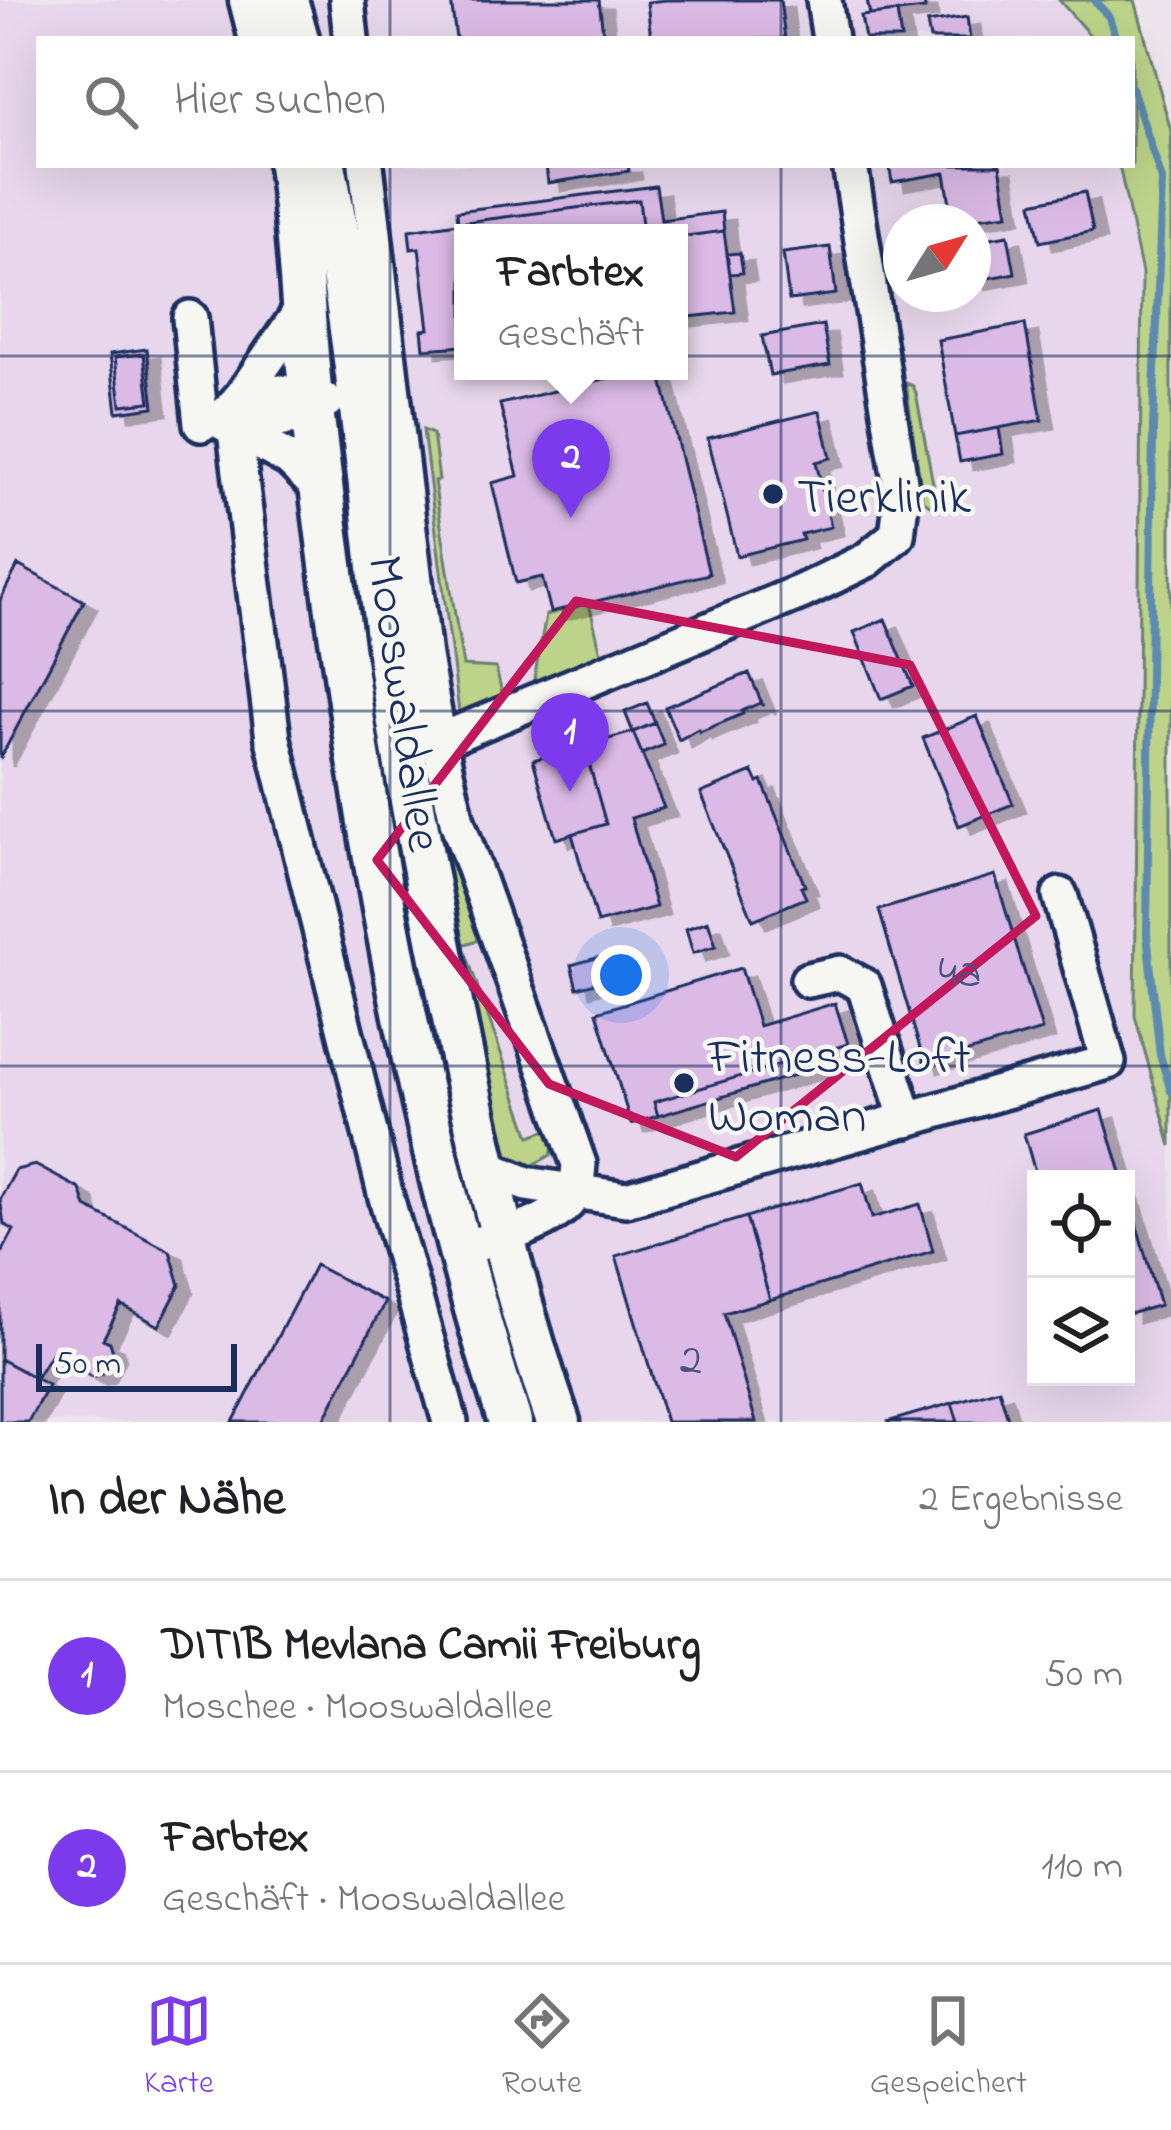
<!DOCTYPE html>
<html lang="de">
<meta charset="utf-8">
<style>
:root{--surface:#fff;--page:#f2f2f2;--text:#202124;--muted:#757577;--line:#e0e0e0;--accent:#7c3aed}
body{margin:0;font-family:"Indie Flower",sans-serif;background:var(--page);color:var(--text)}
.controls{position:absolute;right:36px;bottom:36px;display:grid;overflow:hidden;border-radius:0px;box-shadow:0 12px 48px #0002}
.controls button{width:108px;height:108px;display:grid;place-items:center;padding:0;border:0;border-bottom:3px solid var(--line);background:var(--surface);color:var(--text);font:60px sans-serif}
.compass{position:absolute;left:883px;top:204px;width:108px;height:108px;border-radius:50%;background:var(--surface);box-shadow:0 12px 48px #0002;rotate:53deg}
.scale{position:absolute;left:36px;bottom:30px;width:201px;box-sizing:border-box;padding-left:12px;border:6px solid #1b2f5e;border-top:0;font-size:33px;line-height:42px;white-space:nowrap;color:#1b2f5e;-webkit-text-stroke:9px #f6f6f2;paint-order:stroke}
.you{position:absolute;left:621px;top:975px;width:42px;height:42px;margin:-30px;border:9px solid #fff;border-radius:50%;background:#1a73e8;box-shadow:0 0 0 18px #1a73e833}
.badge{display:grid;place-items:center;width:78px;height:78px;border-radius:50%;background:var(--accent);color:#fff;font-size:39px;font-weight:700}
.pin{position:absolute;translate:-50% -99px;filter:drop-shadow(0 3px 6px #0008)}
.pin::after{content:'';position:absolute;top:63px;width:42px;height:36px;background:inherit;clip-path:polygon(0 0,100% 0,50% 100%)}
.popup{position:absolute;left:454px;top:224px;width:234px;height:156px;box-sizing:border-box;display:grid;place-content:center;border-radius:0px;background:var(--surface);filter:drop-shadow(0 3px 9px #0005);font-size:39px;white-space:nowrap;color:var(--muted)}
.popup b{font-size:45px;color:var(--text)}
.popup::after{content:'';position:absolute;left:50%;top:100%;margin-left:-24px;border:24px solid transparent;border-top-color:var(--surface)}
.list{margin:0;padding:0;list-style:none}
h2{display:flex;justify-content:space-between;align-items:center;height:156px;margin:0;padding:0 48px;font-size:51px}
h2 small{font-size:39px;font-weight:400;color:var(--muted)}
.list li{display:grid;grid-template-columns:78px 1fr auto;gap:36px;align-items:center;box-sizing:border-box;height:192px;padding:0 48px;border-top:3px solid var(--line)}
.list b{display:block;font-size:45px;white-space:nowrap}
.list p{margin:0;font-size:39px;white-space:nowrap;color:var(--muted)}
.list em{font-size:39px;font-style:normal;color:var(--muted)}
.icon{flex:none;width:66px;height:66px;fill:none;stroke:currentColor;stroke-width:2;stroke-linecap:round;stroke-linejoin:round}
.map{position:relative;flex:none;width:1171px;height:1422px;overflow:hidden}
.search{position:absolute;background:var(--surface);box-shadow:0 12px 48px #0002;left:36px;right:36px;top:36px;height:132px;display:flex;align-items:center;gap:30px;box-sizing:border-box;padding:0 42px;border-radius:0px;color:var(--muted);font-size:45px}
.sheet{height:540px;background:var(--surface)}
nav{display:flex;justify-content:space-around;align-items:center;box-sizing:border-box;height:168px;border-top:3px solid var(--line);background:var(--surface);font-size:33px;color:var(--muted)}
nav a{display:grid;justify-items:center;gap:6px}
nav .on{color:var(--accent)}
.map>svg:first-child{display:block}
</style>
<div class="map">
<svg width="1171" height="1422" viewBox="0 0 1171 1422">
<defs>
<filter id="shadow"><feDropShadow dx="13" dy="8" stdDeviation="0" flood-color="#0004"/></filter>
</defs>
<rect width="100%" height="100%" fill="#eee4ee"/>
<filter id="ink" filterUnits="userSpaceOnUse"><feTurbulence type="fractalNoise" baseFrequency=".00833" numOctaves="2"/><feDisplacementMap in="SourceGraphic" scale="24" xChannelSelector="R" yChannelSelector="G"/><feConvolveMatrix kernelMatrix="1 2 1 2 8 2 1 2 1" color-interpolation-filters="sRGB"/></filter>
<g filter="url(#ink)">
<path fill="#e8d7ec" fill-rule="evenodd" d="M0 0H1059L1092 36 1093 39H39V165H1119L1142 273 1135 1016 1171 1146V1422H0ZM901 222H973V294H901ZM463 233H679V371H463ZM1036 1179H1126V1377H1036Z"/>
<path fill="#bcd389" stroke="#6c8174" stroke-width="3" d="M1059 0H1135L1171 131V1146L1135 1016 1142 273 1119 165H1132V39H1093Z
M906 383 913 386 916 393 938 510 922 500Z
M423 430 433 434 439 480 434 481 463 666 496 668 503 697 459 712Z
M388 447 483 938 463 945 530 1136 555 1127 557 1136 551 1155 526 1169 500 1158 430 819Z
M589 603 602 657 533 684 546 615Z"/>
<g fill="none" stroke-linecap="round" stroke-linejoin="round">
<path stroke="#5b8ab0" stroke-width="8" d="M1094 0 1109 17 1116 39
M1132 88 1162 180 1153 427 1147 934 1160 1055 1171 1091"/>
</g>
<path fill="#dbbae6" stroke="#1b2f5e" stroke-width="3" fill-rule="evenodd" filter="url(#shadow)" d="M451 0H599L603 33 556 39H456Z
M666 0H780L785 39H651L647 2Z
M867 0H924L925 9 870 15Z
M897 12 901 39H865L861 16Z
M967 17 970 39H930L927 23Z
M546 165H628L629 171 548 183Z
M889 165H1000L1008 214 943 222 940 206 950 204 945 173 892 182Z
M656 186 661 220 722 212 724 231 679 237V233H643L639 200 458 223 457 211Z
M1085 192 1093 231 1040 242 1032 203Z
M639 200 643 233H463V259L458 223Z
M458 223 463 259V346L424 349 422 330 429 329 419 248 411 249 409 230Z
M724 231 735 312 679 318V237Z
M1008 235 1015 273 973 281V241Z
M830 247 836 294 789 300 783 253Z
M740 253 743 273 730 274 727 254Z
M1025 324 1042 420 955 436 938 340Z
M823 325 830 365 770 375 762 336Z
M147 349 154 407 117 412 110 354ZM144 354 150 402 121 405 115 357Z
M144 354 150 402 121 405 115 357Z
M637 371H660L709 574 551 612 542 577 516 583 492 483 518 476 500 404Z
M820 411 831 458 816 462 831 527 801 534 803 540 737 556 708 438Z
M999 428 1003 454 960 462 955 436Z
M18 565 84 601 0 759V600Z
M885 619 913 686 881 699 854 632Z
M749 673 763 706 760 703 742 711 743 714 700 732 698 729 679 740 665 707Z
M647 703 655 723 633 732 625 712Z
M977 716 1013 804 959 826 923 738Z
M655 723 664 745 642 754 633 732Z
M633 732 664 808 631 818 656 907 597 923 572 834 606 824 584 746Z
M584 746 606 824 556 839 533 760Z
M753 772 758 783 762 781 805 886 801 887 806 898 753 920 701 793Z
M995 875 1042 1030 925 1065 879 910Z
M708 921 716 946 693 953 686 929Z
M614 953 621 976 577 988 571 965Z
M741 968 759 1026 835 1003 848 1044 654 1102 658 1116 631 1124 597 1012Z
M848 1044 852 1058 658 1116 654 1102Z
M1102 1110 1123 1179H1037L1024 1134Z
M35 1165 80 1189 86 1207 170 1251 180 1285 159 1326 121 1305 103 1339 110 1342 113 1352 102 1374 92 1377 63 1360 61 1351 55 1347 36 1378 0 1359V1256L14 1230 4 1224 0 1199 16 1170Z
M862 1183 872 1218 920 1204 933 1251 770 1300 746 1217Z
M1126 1189 1160 1305 1126 1315Z
M746 1217 770 1300 724 1313 756 1422H666L616 1256Z
M315 1265 385 1302 323 1422H233Z
M0 1359 48 1385 28 1422H0Z
M999 1389 1009 1422H958L952 1403Z
M952 1403 958 1422H887Z"/>
<g fill="none" stroke-linecap="round" stroke-linejoin="round">
<g stroke="#1b2f5e" stroke-width="42">
<path id="minor" d="M347 0 351 39
M824 0 830 39
M366 165 424 657 439 741 457 821 579 1164C578 1173 578 1187 574 1194 557 1225 489 1241 457 1249
M190 318 201 424
M242 396 305 305
M312 404 282 392 242 396 220 421 289 459 322 491
M235 431 273 739 386 1197 450 1422
M235 431 284 419 312 404 326 401
M439 741 803 591 867 560 897 535 902 494 850 165
M808 980 840 973 864 986 907 1120
M485 1166 526 1184 626 1199 1108 1062 1060 895"/>
</g>
<g stroke="#1b2f5e" stroke-width="51">
<path id="major" d="M251 0 261 39
M286 0 297 39
M290 165C301 246 303 328 312 409 351 751 405 1093 510 1422
M324 165C357 331 370 501 391 669 405 771 425 872 445 973 475 1125 507 1276 558 1422"/>
</g>
<use href="#minor" stroke="#f6f6f2" stroke-width="33"/>
<use href="#major" stroke="#f6f6f2" stroke-width="42"/>
</g>
</g>
<path fill="none" stroke="#c2185b" stroke-width="9" stroke-linejoin="round" d="M576 601 910 665 1036 916 736 1157 549 1084 377 860Z"/>
<path fill="none" stroke="#1b2f5e" stroke-width="3" stroke-opacity="0.55" d="M390 0V39M781 0V39M390 165V1422M781 165V1422M0 356H1171M0 711H1171M0 1066H1171"/>
<g fill="#1b2f5e" stroke="#f6f6f2" stroke-width="4.5">
<circle cx="773" cy="494" r="12"/>
<circle cx="684" cy="1083" r="12"/>
</g>
<g text-anchor="middle" stroke-width="9" stroke-linejoin="round" paint-order="stroke">
<g font-size="45" fill="#4b5280">
<text x="960" y="986">4a</text>
<text x="691" y="1373">2</text>
</g>
<g font-size="51" fill="#1b2f5e" stroke="#f6f6f2" text-anchor="start">
<text x="797" y="512">Tierklinik</text>
<text x="708" y="1072">Fitness-Loft<tspan x="708" dy="59">Woman</tspan></text>
</g>
<g font-size="51" fill="#1b2f5e" stroke="#f6f6f2">
<text transform="translate(407 703) rotate(82)" y="18">Mooswaldallee</text>
</g>
</g>
</svg>
<div class="controls">
<button><svg class="icon" aria-label="locate" viewBox="0 0 24 24"><circle cx="12" cy="12" r="6"/><path d="M12 2v4M12 18v4M2 12h4M18 12h4"/></svg></button>
<button><svg class="icon" aria-label="layers" viewBox="0 0 24 24"><path d="M12 4l9 5-9 5-9-5zM3 14l9 5 9-5"/></svg></button>
</div>
<svg class="compass" viewBox="-18 -18 36 36"><path d="M0-13l5 13h-10z" fill="#e53935"/><path d="M0 13l5-13h-10z" fill="#757577"/></svg>
<div class="scale">50 m</div>
<div class="you"></div>
<div class="pin badge" style="left:570px;top:792px">1</div>
<div class="pin badge" style="left:571px;top:518px">2</div>
<div class="popup"><b>Farbtex</b>Geschäft</div>
<div class="search"><svg class="icon" aria-label="search" viewBox="0 0 24 24"><circle cx="10" cy="10" r="6"/><path d="M15 15l6 6"/></svg>Hier suchen</div>
</div>
<section class="sheet">
<h2>In der Nähe<small>2 Ergebnisse</small></h2>
<ul class="list">
<li><span class="badge">1</span><div><b>DITIB Mevlana Camii Freiburg</b><p>Moschee · Mooswaldallee</p></div><em>50 m</em></li>
<li><span class="badge">2</span><div><b>Farbtex</b><p>Geschäft · Mooswaldallee</p></div><em>110 m</em></li>
</ul>
</section>
<nav>
<a class="on"><svg class="icon" aria-label="map" viewBox="0 0 24 24"><path d="M3 6l6-2 6 2 6-2v14l-6 2-6-2-6 2zM9 4v14M15 6v14"/></svg>Karte</a>
<a><svg class="icon" aria-label="directions" viewBox="0 0 24 24"><path d="M12 3l9 9-9 9-9-9zM9 14v-3h6M13 9l2 2-2 2"/></svg>Route</a>
<a><svg class="icon" aria-label="saved" viewBox="0 0 24 24"><path d="M7 4h10v16l-5-4-5 4z"/></svg>Gespeichert</a>
</nav>
